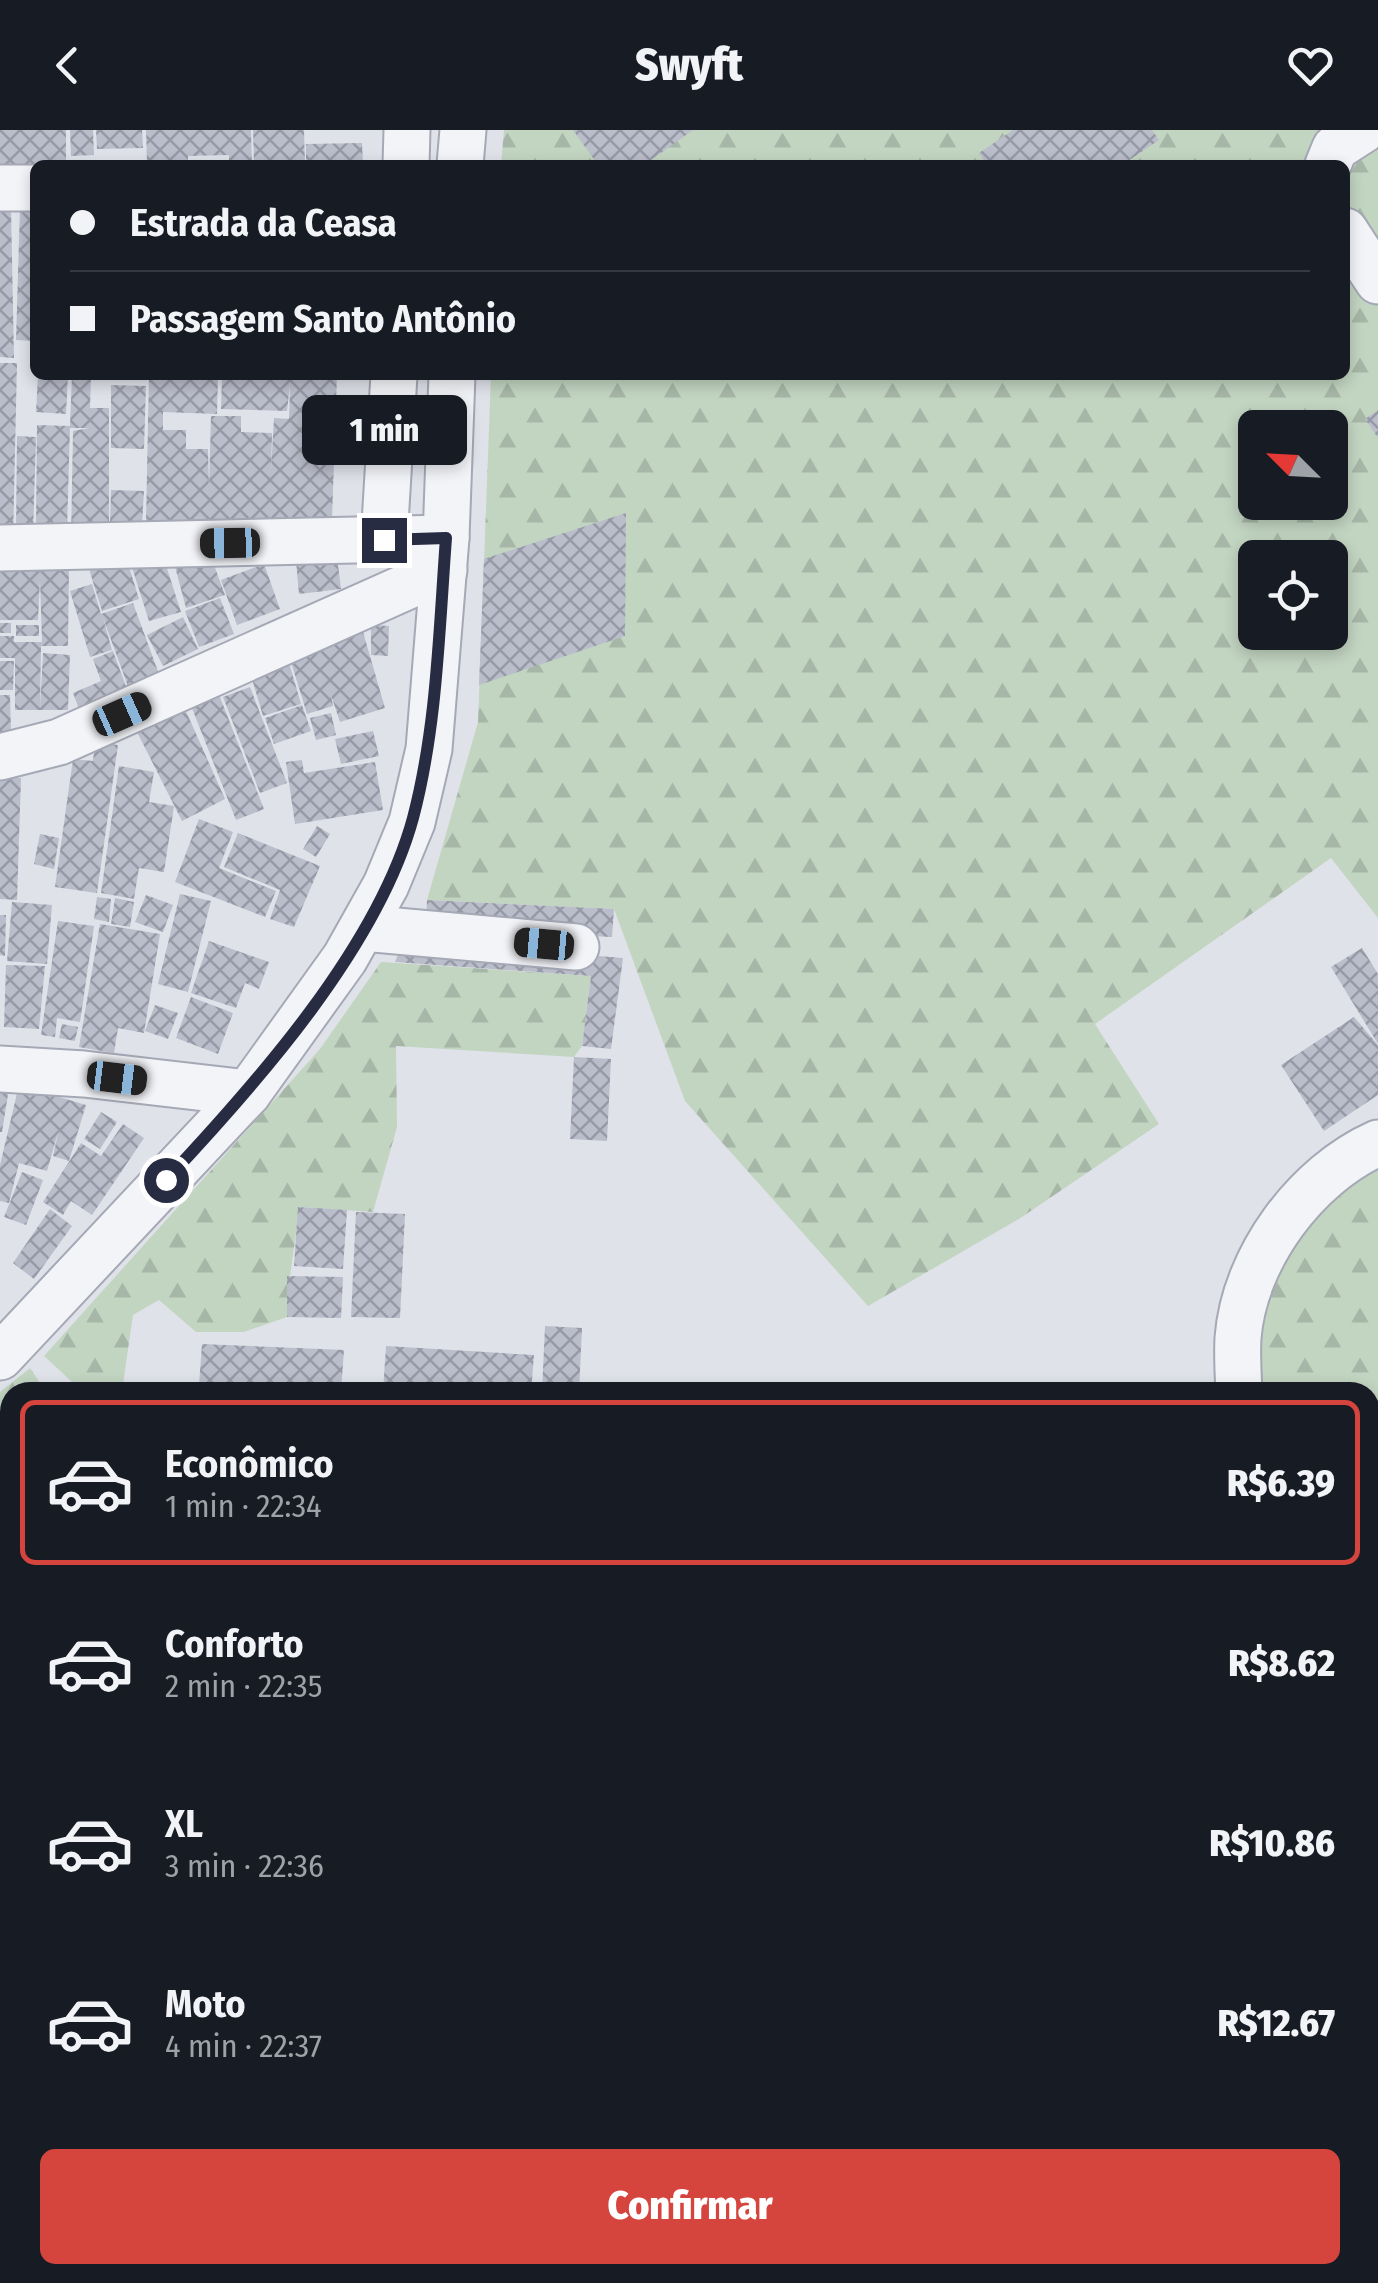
<!DOCTYPE html>
<html lang="pt">
<head>
<meta charset="utf-8">
<style>
  body { margin:0; font-family:"Fira Sans Condensed",sans-serif; background:#20242c; color:#f1f3f6; height:100vh; display:flex; flex-direction:column; font-size:38px; white-space:nowrap }
  * { box-sizing:border-box; margin:0 }
  p { font-size:32px; color:#9ea1a6 }
  .icon { flex:none; width:55px; height:55px; fill:none; stroke:currentColor; stroke-width:2; stroke-linecap:round; stroke-linejoin:round }
  .map { position:relative; flex:1; overflow:hidden }
  .details { position:absolute; left:0px; top:1252px; width:1380px; height:902px; display:flex; flex-direction:column; background:#171b24; border-radius:30px 30px 0 0; box-shadow:0 5px 15px #0003 }
  .details>* { flex:none }
  .banner { position:absolute; left:30px; top:30px; width:1320px; height:220px; border-radius:15px; box-shadow:0 5px 15px #0003; display:grid; align-content:center; height:220px; padding:0 40px; background:#171b24 }
  .needle { width:65px; rotate:294deg }
  .fabs { position:absolute; left:1238px; top:280px; display:grid; gap:20px }
  .fabs a { display:grid; place-items:center; width:110px; height:110px; border-radius:15px; background:#171b24; box-shadow:0 5px 15px #0003; font-size:50px }
  .end { position:absolute; width:45px; height:45px; margin:-22px; border:12px solid #282c43; background:#fff; box-shadow:0 0 0 5px #fff }
  .from { border-radius:50% }
  .bubble { position:absolute; height:70px; border-radius:15px; background:#171b24; box-shadow:0 5px 15px #0003; font-size:32px; font-weight:800; line-height:70px; text-align:center }
  .car { position:absolute; width:30px; height:60px; margin:-30px -15px; border-radius:12px; box-shadow:0 0 8px 2px #0007; background:linear-gradient(#222 24%,#8ab4d8 0 40%,#222 0 76%,#8ab4d8 0 86%,#222 0) }
  .banner b { display:flex; align-items:center; gap:35px; height:95px; font-size:38px }
  .banner b+b { border-top:2px solid #363941 }
  .banner i { width:25px; height:25px; background:#f1f3f6 }
  ul { padding:18px 0 0; list-style:none }
  li { display:flex; align-items:center; gap:30px; height:165px; margin:0 20px 15px; padding:0 20px; border:5px solid transparent; border-radius:15px }
  li div { flex:1 }
  li b { display:block; font-size:38px }
  li em { font-style:normal; font-weight:800 }
  li.selected { border-color:#d6443e }
  li>.icon { width:90px; height:90px; stroke-width:1.5 }
  .action { display:flex; gap:20px; margin-top:auto; padding:20px 40px }
  .action a { flex:1; height:115px; border-radius:15px; background:#d6443e; color:#fff; font-size:40px; font-weight:800; line-height:115px; text-align:center }
  header { display:flex; justify-content:space-between; align-items:center; height:130px; padding:0 40px; background:#171b24; font-size:45px; font-weight:800 }
  .map>svg:first-child { display:block }
  .forest { fill:url(#forest-firs); fill-rule:evenodd }
  .building { fill:url(#building-cross-hatch) }
  .lines { fill:none; stroke-linecap:round; stroke-linejoin:round }
  .minor-casing { stroke:#a5a8b5; stroke-width:49 }
  .major-casing { stroke:#9fa4b7; stroke-width:59 }
  .minor { stroke:#f3f4f8; stroke-width:45 }
  .major { stroke:#fff; stroke-width:55 }
  .route { stroke:#282c43; stroke-width:12 }
</style>
</head>
<body>
<header><svg class="icon" aria-label="back" viewBox="0 0 24 24"><path d="M15 5l-7 7 7 7"/></svg>Swyft<svg class="icon" aria-label="heart" viewBox="0 0 24 24"><path d="M12 20l-8-8c-3-5 5-10 8-4 3-6 11-1 8 4z"/></svg></header>
<div class="map">
<svg width="1378" height="2153" viewBox="0 0 1378 2153">
  <defs>
    <pattern id="forest-firs" width="22" height="20" patternUnits="userSpaceOnUse" patternTransform="scale(2.5)"><rect width="22" height="20" fill="#c2d5c1"/><path d="M5 1l3.5 6h-7zM16 11l3.5 6h-7z" fill="#a7b7a7"/></pattern>
    <pattern id="building-cross-hatch" width="8" height="8" patternUnits="userSpaceOnUse" patternTransform="scale(2.5)"><rect width="8" height="8" fill="#babdca"/><path d="M0 0l8 8M0 8l8-8" fill="none" stroke="#979aa6"/></pattern>
  </defs>
  <rect width="100%" height="100%" fill="#e0e2ea"/>
  <g class="forest">
    <path d="M504,0H1378V788L1331,728L1095,894L1159,994L1019,1089L868,1176L685,971L614,779L427,770L478,592L491,245H1345V35H501ZM1255,298H1330V372H1255ZM1255,428H1330V502H1255Z"/>
    <path d="M381,832L591,846L582,916L574,927L396,916L397,997L373,1082L299,1077C296,1116 287,1149 287,1187L244,1202H196L159,1170L133,1185L122,1261L83,1262L44,1226L320,919Z"/>
    <path d="M1378,1029V1445L1370,1441V1262H1257C1248,1207 1267,1140 1301,1094C1319,1070 1354,1049 1378,1029Z"/>
    <path d="M30,1238L46,1262H10V1361L0,1372V1262Z"/>
    <path d="M1370,1473L1378,1477V1574H1370Z"/>
  </g>
  <g class="building">
    <path d="M0,0H66V32L96,31V35H35V47H0Z"/>
    <path d="M70,0H93L94,25L71,26Z"/>
    <path d="M96,0H142L143,18L97,19Z"/>
    <path d="M146,0H251L252,35H229V25L188,26V35H147Z"/>
    <path d="M253,0H304L305,35H254Z"/>
    <path d="M573,0H693L644,35H598Z"/>
    <path d="M1013,0H1152L1159,10L1122,35H987L979,23Z"/>
    <path d="M362,13L363,35H306V14Z"/>
    <path d="M20,78H35V211L16,210Z"/>
    <path d="M0,79L11,80L14,228L0,227Z"/>
    <path d="M0,233H17L13,411H0Z"/>
    <path d="M38,245H68L66,284L36,282Z"/>
    <path d="M72,245H91L90,278H109V410L71,409L73,301L89,298H70L67,400L36,399L37,295L70,296Z"/>
    <path d="M149,245H218L217,284L163,282V300H186V319H208L209,357L211,286H241V302L272,303L271,340L274,288L289,289L290,255L287,281L221,279L222,245H337L332,389L146,391Z"/>
    <path d="M111,255L146,256L144,319L111,318Z"/>
    <path d="M1378,280V308L1365,289Z"/>
    <path d="M17,306L36,307L33,405L16,404Z"/>
    <path d="M111,360L144,361L142,394L110,393Z"/>
    <path d="M626,383L625,506L479,555L484,429Z"/>
    <path d="M207,416L225,465L186,478L173,429Z"/>
    <path d="M128,425L163,426L181,482L149,491Z"/>
    <path d="M126,427L139,469L102,481L89,439Z"/>
    <path d="M337,427L341,459L299,464L296,431Z"/>
    <path d="M264,434L280,479L237,495L221,450Z"/>
    <path d="M69,436L68,516H41L40,580L43,523L70,525L68,580H15V528H0V506H14V512H42L40,450L38,490H0V437Z"/>
    <path d="M92,454L101,484L133,473L160,547L129,559L103,488L112,520L90,527L70,461Z"/>
    <path d="M220,468L234,504L199,517L185,481Z"/>
    <path d="M183,487L198,519L163,536L147,505Z"/>
    <rect x="0" y="493" width="11" height="10"/>
    <rect x="16" y="495" width="23" height="11"/>
    <path d="M361,495L385,578L340,592L331,565L333,576L307,584L287,519Z"/>
    <path d="M371,495L389,496L388,526L371,525Z"/>
    <path d="M113,521L127,559L79,579L73,563L101,551L93,529Z"/>
    <path d="M286,522L301,574L263,586L247,532Z"/>
    <path d="M0,531H14L13,560H0Z"/>
    <path d="M216,557L264,679L236,690L188,568Z"/>
    <path d="M250,557L287,653L260,663L223,567Z"/>
    <path d="M0,565H10L11,603L0,602Z"/>
    <path d="M181,570L225,669L182,691L133,594Z"/>
    <path d="M302,575L311,601L274,614L265,588Z"/>
    <path d="M331,583L336,605L316,610L310,588Z"/>
    <path d="M373,601L379,626L341,634L335,609Z"/>
    <path d="M95,612L118,615L97,763L55,757L73,629L93,631Z"/>
    <path d="M302,630L304,643L375,632L383,680L295,694L286,632Z"/>
    <path d="M119,636L154,642L149,672L174,676L164,742L139,738L134,769L101,763Z"/>
    <path d="M0,647L21,648L17,770L0,769Z"/>
    <path d="M199,689L233,702L219,738L276,761L265,787L175,752Z"/>
    <path d="M317,696L330,704L316,727L303,719Z"/>
    <path d="M238,703L320,736L294,797L270,789L280,760L224,737Z"/>
    <path d="M40,704L59,708L54,739L34,734Z"/>
    <path d="M180,764L211,771L188,862L158,854Z"/>
    <path d="M146,765L173,775L163,802L135,792Z"/>
    <path d="M97,767L111,769L109,792L94,789Z"/>
    <path d="M115,768L134,772L130,797L111,794Z"/>
    <path d="M427,770L614,779L612,807L426,799Z"/>
    <path d="M12,772L52,775L47,834L7,831Z"/>
    <path d="M0,785H6L5,826L0,825Z"/>
    <path d="M58,791L94,796L80,892L57,888L55,907L41,905Z"/>
    <path d="M100,794L160,804L144,903L118,898L114,923L79,917Z"/>
    <path d="M404,810L623,828L611,919L582,916L591,846L395,832Z"/>
    <path d="M209,811L269,832L259,859L245,853L236,878L191,863Z"/>
    <path d="M1362,818L1378,844V914L1331,837Z"/>
    <path d="M6,835L45,836L39,899L4,897Z"/>
    <path d="M191,867L233,883L218,924L176,908Z"/>
    <path d="M155,875L178,883L168,909L145,901Z"/>
    <path d="M1354,887L1378,915V965L1324,1001L1281,935Z"/>
    <path d="M62,894L78,897L75,911L59,908Z"/>
    <path d="M574,927L611,929L607,1011L570,1009Z"/>
    <path d="M19,955L86,975L69,1031L53,1026L59,999L47,1041L19,1033L9,1073L0,1071V1035Z"/>
    <path d="M0,957L9,958L2,1002H0Z"/>
    <path d="M101,982L117,992L100,1019L84,1009Z"/>
    <path d="M123,994L144,1008L92,1085L71,1071L63,1085L43,1072L81,1013L101,1026Z"/>
    <path d="M22,1042L43,1050L26,1095L4,1087Z"/>
    <path d="M298,1077L347,1080L343,1139L294,1136Z"/>
    <path d="M50,1079L72,1096L34,1149L13,1133Z"/>
    <path d="M356,1082L405,1084L400,1188L351,1187Z"/>
    <path d="M287,1146L343,1147L341,1188L287,1187Z"/>
    <path d="M545,1196L582,1198L579,1262H542Z"/>
    <path d="M202,1214L344,1220L341,1261L199,1255Z"/>
    <path d="M386,1216L534,1225L531,1262H383Z"/>
    <path d="M0,1542L10,1543V1619L0,1599Z"/>
    <path d="M10,1662V1693L0,1675V1668Z"/>
    <path d="M1378,1688V1732L1370,1735V1690Z"/>
    <path d="M1378,1783V1823L1370,1825V1785Z"/>
    <path d="M1371,1862L1378,1887V1921L1370,1923Z"/>
    <path d="M10,1918V2011L2,2015L0,1923Z"/>
    <path d="M1378,1958V1989L1370,1991V1960Z"/>
    <path d="M1371,2032L1378,2056V2090L1370,2092Z"/>
    <path d="M147,2145H183L172,2153H152Z"/>
    <path d="M217,2145H244L249,2153H222Z"/>
    <path d="M248,2145H282L270,2153H253Z"/>
    <path d="M299,2145H360L365,2153H287Z"/>
    <path d="M417,2145H461L453,2153H424Z"/>
    <path d="M697,2145H705L707,2153H686L684,2149Z"/>
    <path d="M728,2145H758L760,2153H730Z"/>
    <path d="M788,2145L790,2153H766L764,2147Z"/>
    <path d="M818,2145H827L829,2153H797Z"/>
    <path d="M855,2145H866L870,2153H838Z"/>
    <path d="M868,2145H911L919,2153H875Z"/>
    <path d="M930,2145H993L983,2153H936Z"/>
    <path d="M1022,2145H1065L1069,2153H1026Z"/>
    <path d="M1096,2145H1124L1126,2153H1099Z"/>
  </g>
  <g class="lines">
    <g class="minor-casing">
      <g id="minor">
        <path d="M406,35L407,0"/>
        <path d="M460,35L463,0"/>
        <path d="M1328,35L1335,18L1363,0"/>
        <path d="M0,58H35"/>
        <path d="M1345,101L1378,151"/>
        <path d="M384,410L394,245"/>
        <path d="M0,418L446,408"/>
        <path d="M0,627L59,612L444,440"/>
        <path d="M363,798L576,817"/>
        <path d="M0,939L84,944L248,963"/>
        <path d="M0,1227L248,963L345,828L386,755L412,692L429,619L446,408L452,245"/>
        <path d="M1239,1262C1238,1244 1237,1226 1238,1208C1244,1128 1306,1045 1378,1013"/>
        <path d="M1370,1459L1378,1463"/>
        <path d="M0,1868L10,1884"/>
        <path d="M1370,2135L1378,2133"/>
        <path d="M206,2145L211,2153"/>
        <path d="M396,2145L404,2153"/>
        <path d="M1295,2153L1328,2145"/>
      </g>
    </g>
    <g class="major-casing">
      <g id="major">
        <path d="M0,1439L10,1438"/>
        <path d="M0,1492H10"/>
        <path d="M1370,1595H1378"/>
        <path d="M1370,1645H1378"/>
        <path d="M24,2153L37,2145"/>
      </g>
    </g>
    <use href="#minor" class="minor"/>
    <use href="#major" class="major"/>
  </g>
  <g class="lines">
    <path class="route" d="M166,1050C256,954 378,817 413,688C437,597 439,501 446,408L384,410"/>
  </g>
</svg>
<div class="fabs">
<a><svg class="needle" viewBox="-14 -14 28 28"><path d="M0-13l5 13h-10z" fill="#e53935"/><path d="M0 13l5-13h-10z" fill="#9ea1a6"/></svg></a>
<a><svg class="icon" aria-label="locate" viewBox="0 0 24 24"><circle cx="12" cy="12" r="6"/><path d="M12 2v4M12 18v4M2 12h4M18 12h4"/></svg></a>
</div>
<i class="end from" style="left:166px;top:1050px"></i>
<i class="end" style="left:384px;top:410px"></i>
<div class="bubble" style="left:302px;top:265px;width:165px">1 min</div>
<i class="car" style="left:230px;top:413px;rotate:269deg"></i>
<i class="car" style="left:122px;top:584px;rotate:66deg"></i>
<i class="car" style="left:544px;top:814px;rotate:275deg"></i>
<i class="car" style="left:117px;top:948px;rotate:97deg"></i>
<div class="banner">
<b><i class="from"></i>Estrada da Ceasa</b>
<b><i></i>Passagem Santo Antônio</b>
</div>
<section class="details">
<ul>
<li class="selected"><svg class="icon" aria-label="car" viewBox="0 0 24 24"><path d="M5 17H2v-5l4-1 3-4h7l3 4 3 1v5h-3M9 17h6M6 11h13"/><circle cx="7" cy="17" r="2"/><circle cx="17" cy="17" r="2"/></svg><div><b>Econômico</b><p>1 min · 22:34</p></div><em>R$6.39</em></li>
<li><svg class="icon" aria-label="car" viewBox="0 0 24 24"><path d="M5 17H2v-5l4-1 3-4h7l3 4 3 1v5h-3M9 17h6M6 11h13"/><circle cx="7" cy="17" r="2"/><circle cx="17" cy="17" r="2"/></svg><div><b>Conforto</b><p>2 min · 22:35</p></div><em>R$8.62</em></li>
<li><svg class="icon" aria-label="car" viewBox="0 0 24 24"><path d="M5 17H2v-5l4-1 3-4h7l3 4 3 1v5h-3M9 17h6M6 11h13"/><circle cx="7" cy="17" r="2"/><circle cx="17" cy="17" r="2"/></svg><div><b>XL</b><p>3 min · 22:36</p></div><em>R$10.86</em></li>
<li><svg class="icon" aria-label="car" viewBox="0 0 24 24"><path d="M5 17H2v-5l4-1 3-4h7l3 4 3 1v5h-3M9 17h6M6 11h13"/><circle cx="7" cy="17" r="2"/><circle cx="17" cy="17" r="2"/></svg><div><b>Moto</b><p>4 min · 22:37</p></div><em>R$12.67</em></li>
</ul>
<div class="action"><a>Confirmar</a></div>
</section>
</div>
</body>
</html>
